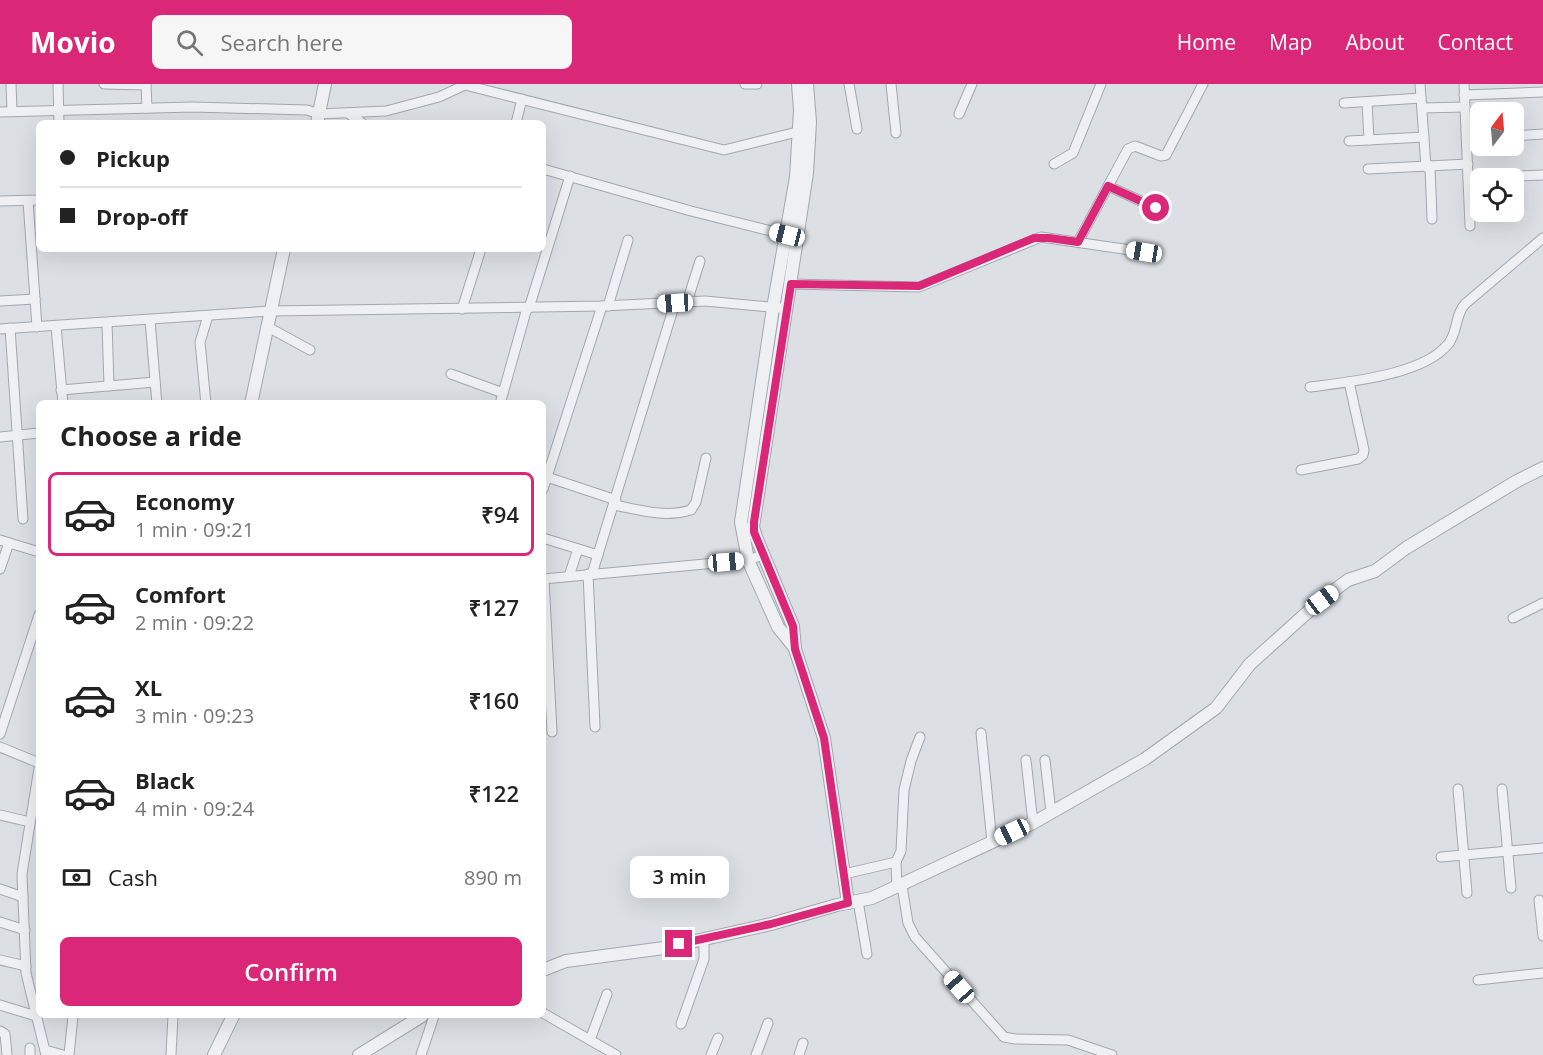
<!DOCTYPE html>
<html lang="en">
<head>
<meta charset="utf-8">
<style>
  body { margin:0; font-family:"Open Sans",sans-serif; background:#f6f6f6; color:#222; height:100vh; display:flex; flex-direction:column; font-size:22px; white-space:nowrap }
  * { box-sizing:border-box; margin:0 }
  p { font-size:20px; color:#767676 }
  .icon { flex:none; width:33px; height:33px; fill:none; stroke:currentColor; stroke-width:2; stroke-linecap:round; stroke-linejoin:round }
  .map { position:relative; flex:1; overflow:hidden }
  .drawer { position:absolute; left:36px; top:316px; width:510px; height:618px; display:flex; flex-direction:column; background:#fff; border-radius:9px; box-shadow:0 6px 24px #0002 }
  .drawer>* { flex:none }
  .hud { position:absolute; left:36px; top:36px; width:510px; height:132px; border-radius:9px; box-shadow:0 6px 24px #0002; display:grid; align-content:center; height:132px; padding:0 24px; background:#fff }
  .needle { width:39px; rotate:16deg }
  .controls { position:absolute; left:1470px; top:18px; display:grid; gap:12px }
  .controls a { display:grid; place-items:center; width:54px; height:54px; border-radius:9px; background:#fff; box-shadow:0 6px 24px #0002; font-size:30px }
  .end { position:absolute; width:27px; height:27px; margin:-14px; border:8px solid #db2777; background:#fff; box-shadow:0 0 0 3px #fff }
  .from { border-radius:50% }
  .bubble { position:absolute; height:42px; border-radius:9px; background:#fff; box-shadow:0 6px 24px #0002; font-size:20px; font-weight:600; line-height:42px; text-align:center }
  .car { position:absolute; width:18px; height:36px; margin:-18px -9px; border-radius:8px; box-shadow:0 0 4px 2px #0007; background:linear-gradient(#fff 24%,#345 0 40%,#fff 0 76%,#345 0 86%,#fff 0) }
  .hud b { display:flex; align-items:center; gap:21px; height:57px; font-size:22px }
  .hud b+b { border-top:2px solid #e0e0e0 }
  .hud i { width:15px; height:15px; background:#222 }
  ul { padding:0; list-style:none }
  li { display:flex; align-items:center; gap:18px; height:84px; margin:0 12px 9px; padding:0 12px; border:3px solid transparent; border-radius:9px }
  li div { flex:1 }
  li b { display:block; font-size:22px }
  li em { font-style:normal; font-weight:600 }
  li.current { border-color:#db2777 }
  li>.icon { width:54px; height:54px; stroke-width:1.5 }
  h2 { padding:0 24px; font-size:27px; line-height:72px }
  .pay { display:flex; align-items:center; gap:15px; height:66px; padding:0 24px; font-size:22px }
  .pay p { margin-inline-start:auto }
  .cta { display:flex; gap:12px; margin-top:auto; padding:12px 24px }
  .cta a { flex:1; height:69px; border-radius:9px; background:#db2777; color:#fff; font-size:24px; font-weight:600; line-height:69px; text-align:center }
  header { display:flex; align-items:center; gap:36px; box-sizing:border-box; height:84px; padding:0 30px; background:#db2777; color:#fff }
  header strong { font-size:28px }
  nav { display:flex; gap:33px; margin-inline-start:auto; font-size:21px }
  .search { width:420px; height:54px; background:#f6f6f6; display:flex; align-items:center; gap:15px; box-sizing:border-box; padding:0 21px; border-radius:9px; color:#767676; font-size:22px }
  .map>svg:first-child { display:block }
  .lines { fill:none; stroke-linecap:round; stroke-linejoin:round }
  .minor-casing { stroke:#a2a7af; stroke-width:11 }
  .tertiary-casing { stroke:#a2a7af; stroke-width:14 }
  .minor { stroke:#eff0f4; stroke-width:9 }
  .tertiary { stroke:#eff0f4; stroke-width:12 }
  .route { stroke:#db2777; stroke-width:8 }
</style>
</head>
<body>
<header>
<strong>Movio</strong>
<div class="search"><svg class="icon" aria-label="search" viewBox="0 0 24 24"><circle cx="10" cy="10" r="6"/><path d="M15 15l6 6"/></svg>Search here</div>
<nav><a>Home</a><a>Map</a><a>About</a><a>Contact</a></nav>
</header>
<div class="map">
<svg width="1543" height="971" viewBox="0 0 1543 971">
  <rect width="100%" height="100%" fill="#dce0e5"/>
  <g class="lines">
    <g class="minor-casing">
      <g id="minor">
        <path d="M11,0L12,27"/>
        <path d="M58,0L59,39"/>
        <path d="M104,0L146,1"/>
        <path d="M146,0L147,24"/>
        <path d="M745,0H757"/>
        <path d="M849,0L857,45"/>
        <path d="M891,0L896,49"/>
        <path d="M1420,0L1426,83"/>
        <path d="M1464,0L1470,142"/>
        <path d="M1464,11L1543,8"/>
        <path d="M1367,18L1369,56"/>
        <path d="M1344,19L1421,14"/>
        <path d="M1422,24L1465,23"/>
        <path d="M0,28L193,23L307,26L319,30L386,27L439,13L465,1L724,66L805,46"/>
        <path d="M348,29L362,39"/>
        <path d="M959,30L972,0"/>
        <path d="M516,39L522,15"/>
        <path d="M1514,52L1543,50"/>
        <path d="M1467,54L1480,53"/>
        <path d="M1349,57L1424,53"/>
        <path d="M1054,80L1073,69L1101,0"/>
        <path d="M1430,82L1432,135"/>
        <path d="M543,85L691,127L787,151"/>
        <path d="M1368,85L1468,80"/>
        <path d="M1468,94L1543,91"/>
        <path d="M1108,102L1156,124"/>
        <path d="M0,117L39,116"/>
        <path d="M28,117L37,243"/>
        <path d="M1078,158L1128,65L1135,62L1161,72L1166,71L1203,0"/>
        <path d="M791,200L919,203L1041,153L1144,168"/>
        <path d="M0,217L35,215"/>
        <path d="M687,218L700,177"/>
        <path d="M608,222L628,156"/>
        <path d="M529,224L570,92"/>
        <path d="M462,225L481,165"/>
        <path d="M150,236L157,320"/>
        <path d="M107,239L109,302"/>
        <path d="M56,242L63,320"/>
        <path d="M266,242L310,266"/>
        <path d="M10,244L23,435"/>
        <path d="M0,245L270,227L602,222L705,217L780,224"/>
        <path d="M451,290L503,309"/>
        <path d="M1310,303C1348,298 1425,291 1449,259C1458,247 1455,231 1465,220L1543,154"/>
        <path d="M61,306L155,298"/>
        <path d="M206,320L200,258L208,232"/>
        <path d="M500,320L527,224"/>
        <path d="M0,353L39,349"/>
        <path d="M1301,386L1358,375L1363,371L1364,366L1349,298"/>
        <path d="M547,393L616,416"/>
        <path d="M543,405L602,222"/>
        <path d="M614,421C640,426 665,434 691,426L696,418L706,374"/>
        <path d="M543,454L598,471"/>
        <path d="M0,456L39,468"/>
        <path d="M0,485L9,459"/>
        <path d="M588,490L595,643"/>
        <path d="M592,490L675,219"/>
        <path d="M569,492L578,465"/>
        <path d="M543,495L748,476L763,471"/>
        <path d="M544,495L552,648"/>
        <path d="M1513,534L1543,519"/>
        <path d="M981,649L992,758"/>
        <path d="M0,650L39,531"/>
        <path d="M0,663L39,679"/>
        <path d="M1026,676L1033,739"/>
        <path d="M1045,676L1051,728"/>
        <path d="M39,684L22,790L26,889L46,971"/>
        <path d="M1458,705L1467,809"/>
        <path d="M1502,705L1511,804"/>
        <path d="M0,731L30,738"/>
        <path d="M1441,773L1543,764"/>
        <path d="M844,790L896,778"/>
        <path d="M902,802L908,839L915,853L1004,953L1015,955L1068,956L1112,971"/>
        <path d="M897,804L896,778L901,767L904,706L911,677L920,653"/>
        <path d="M0,805L23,813"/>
        <path d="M1539,816L1543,852"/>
        <path d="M858,817L867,870"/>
        <path d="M0,838L25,846"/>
        <path d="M0,876L26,882"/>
        <path d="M1478,896L1543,889"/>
        <path d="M0,921L36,932"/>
        <path d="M543,929L616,971"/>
        <path d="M681,940L704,875V854"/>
        <path d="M0,947L5,950L7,971"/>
        <path d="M590,956L607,910"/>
        <path d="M45,966L63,971"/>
        <path d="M171,970L173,932"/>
        <path d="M30,971V964"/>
        <path d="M69,971L73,932"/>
        <path d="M421,971L434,932"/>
        <path d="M711,971L718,954"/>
        <path d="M756,971L768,939"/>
        <path d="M799,971L803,959"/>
      </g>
    </g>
    <g class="tertiary-casing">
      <g id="tertiary">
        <path d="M807,0L810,38L807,89L753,443L756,453L793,542L795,565L824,654L848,819"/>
        <path d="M317,39L325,0"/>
        <path d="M251,320L284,165"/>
        <path d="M795,564L778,543L748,476L741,438L773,224L796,93L800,26L798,0"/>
        <path d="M543,886L566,877L664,864L771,840L837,821L872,814L1033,739L1145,675L1216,624L1250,580L1321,516L1348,496L1375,487L1406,464L1517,397L1543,384"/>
        <path d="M214,971L233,932"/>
        <path d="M359,971L422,932"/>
      </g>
    </g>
    <use href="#minor" class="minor"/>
    <use href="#tertiary" class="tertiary"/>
  </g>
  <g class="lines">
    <path class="route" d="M679,860L771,840L848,819L824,654L795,565L793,542L754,448V438L791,200L919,202L1034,154H1049L1078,158L1108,102L1156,124"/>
  </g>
</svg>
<div class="controls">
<a><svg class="needle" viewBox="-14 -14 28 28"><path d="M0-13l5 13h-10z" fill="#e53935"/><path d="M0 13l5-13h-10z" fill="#767676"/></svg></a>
<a><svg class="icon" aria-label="locate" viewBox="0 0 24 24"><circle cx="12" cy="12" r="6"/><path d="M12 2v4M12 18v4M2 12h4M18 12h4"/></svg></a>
</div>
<i class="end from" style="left:1156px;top:124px"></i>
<i class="end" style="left:679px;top:860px"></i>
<div class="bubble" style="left:630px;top:772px;width:99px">3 min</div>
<i class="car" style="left:787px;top:151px;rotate:284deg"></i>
<i class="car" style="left:1144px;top:168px;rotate:279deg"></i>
<i class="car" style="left:675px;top:219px;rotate:267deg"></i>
<i class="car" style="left:726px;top:478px;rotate:85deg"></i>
<i class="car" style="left:1322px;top:516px;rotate:53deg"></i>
<i class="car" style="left:1012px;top:748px;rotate:245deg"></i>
<i class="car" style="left:959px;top:903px;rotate:319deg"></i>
<div class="hud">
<b><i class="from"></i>Pickup</b>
<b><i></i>Drop-off</b>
</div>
<section class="drawer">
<h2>Choose a ride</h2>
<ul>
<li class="current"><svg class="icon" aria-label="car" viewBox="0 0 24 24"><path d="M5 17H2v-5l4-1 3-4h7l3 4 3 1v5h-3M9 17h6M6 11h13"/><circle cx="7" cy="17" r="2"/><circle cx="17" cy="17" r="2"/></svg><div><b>Economy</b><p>1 min · 09:21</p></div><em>₹94</em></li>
<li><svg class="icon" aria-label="car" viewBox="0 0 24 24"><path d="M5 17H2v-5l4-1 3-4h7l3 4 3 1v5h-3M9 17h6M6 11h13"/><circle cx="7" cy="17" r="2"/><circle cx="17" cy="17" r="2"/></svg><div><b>Comfort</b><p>2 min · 09:22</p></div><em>₹127</em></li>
<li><svg class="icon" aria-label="car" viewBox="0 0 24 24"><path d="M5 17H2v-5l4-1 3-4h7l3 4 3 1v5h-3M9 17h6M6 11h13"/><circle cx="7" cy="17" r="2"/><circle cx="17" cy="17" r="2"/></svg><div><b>XL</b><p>3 min · 09:23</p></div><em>₹160</em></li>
<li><svg class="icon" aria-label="car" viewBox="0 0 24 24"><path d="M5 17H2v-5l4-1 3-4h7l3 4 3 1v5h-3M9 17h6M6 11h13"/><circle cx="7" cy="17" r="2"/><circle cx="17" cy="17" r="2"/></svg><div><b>Black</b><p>4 min · 09:24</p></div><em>₹122</em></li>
</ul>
<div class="pay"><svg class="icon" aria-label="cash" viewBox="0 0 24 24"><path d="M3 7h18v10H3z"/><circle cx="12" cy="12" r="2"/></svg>Cash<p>890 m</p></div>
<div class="cta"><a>Confirm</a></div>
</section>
</div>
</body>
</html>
